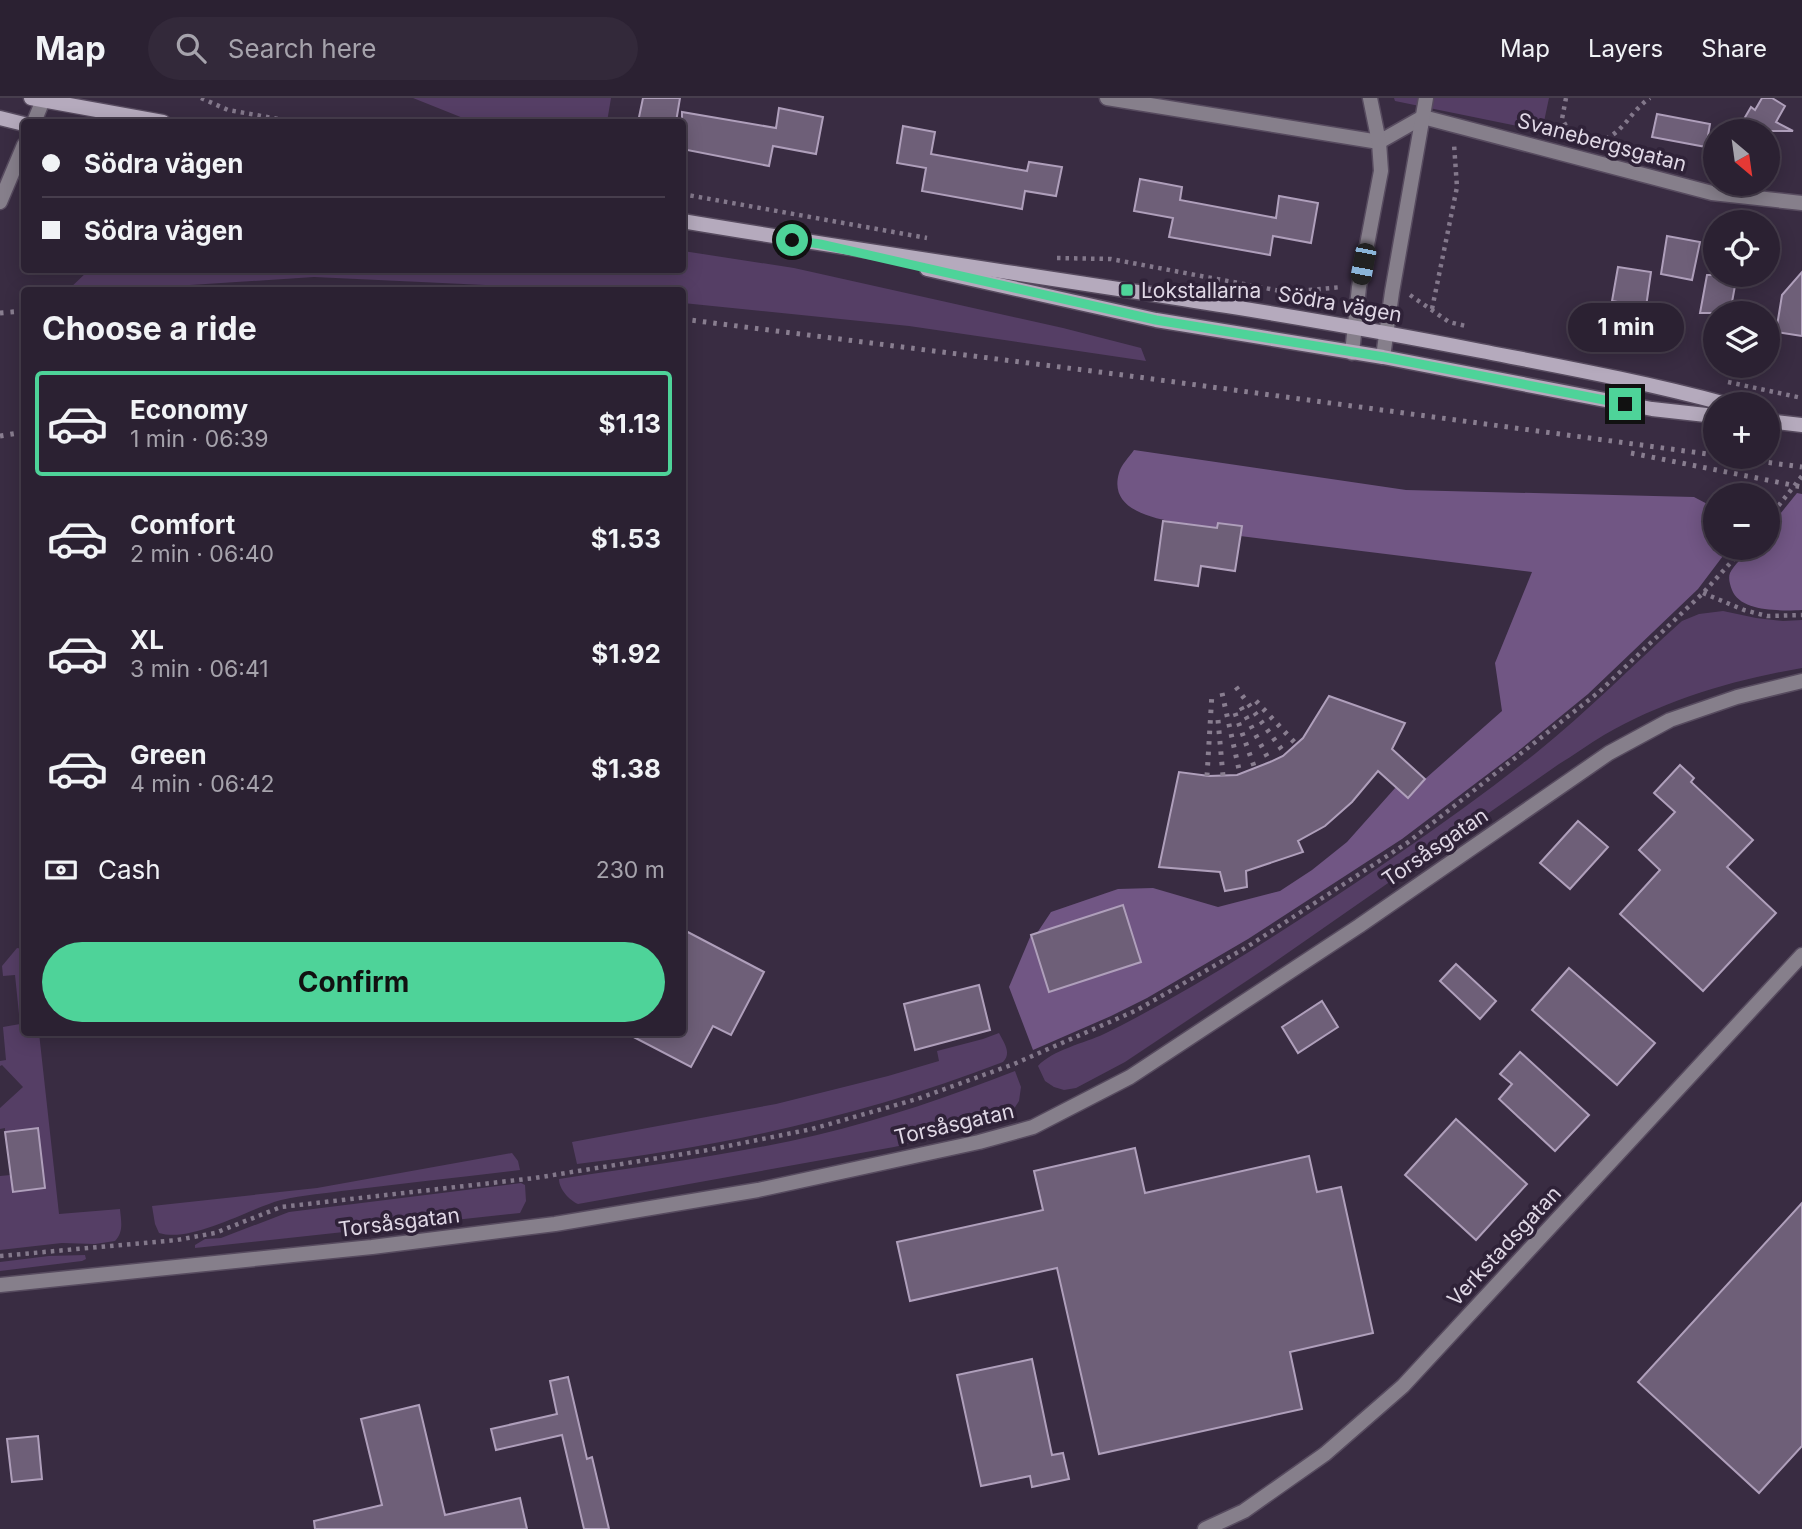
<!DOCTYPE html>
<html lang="en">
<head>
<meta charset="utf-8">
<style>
  body { margin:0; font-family:Inter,sans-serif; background:#33293a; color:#f1f3f6; height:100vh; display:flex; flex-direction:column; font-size:26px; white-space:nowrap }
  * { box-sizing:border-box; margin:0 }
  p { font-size:23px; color:#a6a3ac }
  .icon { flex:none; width:38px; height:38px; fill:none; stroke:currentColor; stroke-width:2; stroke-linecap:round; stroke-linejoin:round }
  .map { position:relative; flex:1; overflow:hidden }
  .drawer { position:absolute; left:21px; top:189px; width:665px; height:749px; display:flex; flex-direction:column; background:#2b2132; border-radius:7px; box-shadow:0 4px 18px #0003,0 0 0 2px #473e4d }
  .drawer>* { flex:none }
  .hud { position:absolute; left:21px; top:21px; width:665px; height:154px; border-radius:7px; box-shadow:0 4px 18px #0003,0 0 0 2px #473e4d; display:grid; align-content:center; height:154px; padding:0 21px; background:#2b2132 }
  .needle { width:46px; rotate:151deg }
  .fabs { position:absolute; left:1703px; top:21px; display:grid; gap:14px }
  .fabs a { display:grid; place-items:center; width:77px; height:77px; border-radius:50%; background:#2b2132; box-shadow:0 4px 18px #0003,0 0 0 2px #473e4d; font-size:35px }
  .end { position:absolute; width:32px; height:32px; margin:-16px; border:9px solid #4ed399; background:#111; box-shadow:0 0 0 4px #111 }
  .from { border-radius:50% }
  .bubble { position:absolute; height:49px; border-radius:24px; background:#2b2132; box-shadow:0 4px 18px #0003,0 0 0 2px #473e4d; font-size:23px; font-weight:700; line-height:49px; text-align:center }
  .car { position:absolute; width:21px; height:42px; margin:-21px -10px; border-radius:9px; box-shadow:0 0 5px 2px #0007; background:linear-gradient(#222 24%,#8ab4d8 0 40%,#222 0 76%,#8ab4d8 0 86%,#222 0) }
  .hud b { display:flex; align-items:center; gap:24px; height:66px; font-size:26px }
  .hud b+b { border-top:2px solid #473e4d }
  .hud i { width:18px; height:18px; background:#f1f3f6 }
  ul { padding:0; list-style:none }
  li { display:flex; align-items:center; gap:21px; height:105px; margin:0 14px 10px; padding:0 7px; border:4px solid transparent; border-radius:7px }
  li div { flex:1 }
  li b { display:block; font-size:26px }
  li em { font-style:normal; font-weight:700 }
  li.active { border-color:#4ed399 }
  li>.icon { width:63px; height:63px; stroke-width:1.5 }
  h2 { padding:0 21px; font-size:32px; line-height:84px }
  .pay { display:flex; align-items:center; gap:18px; height:77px; padding:0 21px; font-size:26px }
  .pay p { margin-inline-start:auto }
  .button { display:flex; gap:14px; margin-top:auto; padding:14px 21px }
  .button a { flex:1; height:80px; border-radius:42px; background:#4ed399; color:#111; font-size:28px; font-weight:700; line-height:80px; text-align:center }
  header { display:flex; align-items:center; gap:42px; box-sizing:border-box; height:98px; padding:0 35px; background:#2b2132; border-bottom:2px solid #473e4d }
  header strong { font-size:33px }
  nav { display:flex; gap:38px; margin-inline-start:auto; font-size:24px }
  .search { width:490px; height:63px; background:#33293a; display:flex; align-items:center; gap:18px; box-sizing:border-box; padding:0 24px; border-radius:38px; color:#a6a3ac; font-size:26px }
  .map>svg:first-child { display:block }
  .green { fill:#553e65 }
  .forest { fill:#715684 }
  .building { fill:#6e5f78; stroke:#af9fbb; stroke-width:2 }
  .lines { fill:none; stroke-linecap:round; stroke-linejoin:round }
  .minor-casing { stroke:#574b5f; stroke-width:17 }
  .secondary-casing { stroke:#574b5f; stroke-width:17 }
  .path { stroke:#83788b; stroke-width:4.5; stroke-dasharray:3.5 5; stroke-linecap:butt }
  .minor { stroke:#867f8b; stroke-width:14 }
  .secondary { stroke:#b5aabd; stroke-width:14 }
  .rail { stroke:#897e90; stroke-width:5; stroke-dasharray:3.5 7; stroke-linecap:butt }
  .path-bridge { stroke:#83788b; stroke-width:4.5; stroke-dasharray:3.5 5; stroke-linecap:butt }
  .route { stroke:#4ed399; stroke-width:9 }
  .poi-dot { fill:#4ed399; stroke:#2f2238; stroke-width:2.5 }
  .labels { text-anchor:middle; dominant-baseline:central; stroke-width:7; stroke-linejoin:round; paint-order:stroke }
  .street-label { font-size:21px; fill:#dfd7e5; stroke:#2f2238 }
  .poi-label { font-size:21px; fill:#dfd7e5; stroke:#2f2238; text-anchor:start }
</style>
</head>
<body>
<header>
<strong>Map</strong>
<div class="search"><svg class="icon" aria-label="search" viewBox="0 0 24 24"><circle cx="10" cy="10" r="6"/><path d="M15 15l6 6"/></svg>Search here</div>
<nav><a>Map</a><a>Layers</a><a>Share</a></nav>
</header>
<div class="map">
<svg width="1802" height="1431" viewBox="0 0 1802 1431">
  <rect width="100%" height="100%" fill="#392c42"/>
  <g class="green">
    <path d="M413,0H611L607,24H473Z"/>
    <path d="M1394,0H1549L1542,33L1395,3Z"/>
    <path d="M683,153L794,170L1063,230L1141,250L1146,263L909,228L683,205L682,192H555L506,188L314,179L113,192H68L89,172H682Z"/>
    <path d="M1723,513L1756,520L1783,523L1802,522V570C1733,582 1665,602 1604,637C1589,646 1574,657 1559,666L1269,868L1125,964L1076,990L1064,992L1054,989L1045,983L1038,968C1052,952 1085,945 1104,936C1155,911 1204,882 1252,852C1350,790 1445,727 1536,655C1587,614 1633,567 1682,523L1699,516Z"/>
    <path d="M17,850L24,851V934L39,935L59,1116L120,1111C121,1123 124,1134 115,1143L95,1146L62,1145L0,1152V1078L11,1077L13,1094L45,1089L38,1030L5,1034V1030L0,1031V1010L23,989L2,967L0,968V963L6,962L3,929L20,926L15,877L3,878L2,868Z"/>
    <path d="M999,935C1004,945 1012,955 1003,964C866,1017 722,1049 577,1066L572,1044L776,1006L888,978L939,963L937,953L983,941Z"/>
    <path d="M1015,973L1021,989L1019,1003L1010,1017L952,1036L894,1049L578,1106C569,1102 559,1091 559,1081C645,1068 732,1057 817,1037C884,1021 951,998 1015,973Z"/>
    <path d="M512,1055L518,1063L520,1072C463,1079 406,1085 350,1092C327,1095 303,1097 281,1102C248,1111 192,1145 159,1135L155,1126L152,1108L317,1090Z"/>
    <path d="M521,1085L525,1087L526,1103L520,1115L195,1150V1147L205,1141L221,1140L289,1114Z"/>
    <path d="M85,1157L86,1161L82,1163L0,1173V1164L49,1158Z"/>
  </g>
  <g class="forest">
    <path d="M1134,352L1406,392L1694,399L1715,410V450H1729L1698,491L1588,596L1517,654L1402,741L1248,841L1147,900L1111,918L1033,952L1009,889L1031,837L1049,893L1037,835L1051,814L1118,791L1153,790L1218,809L1280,793L1312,772L1347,744L1396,689L1408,700L1425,681L1502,613L1495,565L1532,474L1240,438C1232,435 1223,431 1214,430C1184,424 1105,423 1119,375C1121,367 1129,359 1134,352Z"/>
    <path d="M1797,395L1802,396V512C1782,513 1740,514 1732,492C1730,487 1728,480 1730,475C1733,468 1746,456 1751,450H1768V431Z"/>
  </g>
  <g class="building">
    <path d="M643,0H680L676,24H638Z"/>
    <path d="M1762,0H1772L1785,8L1776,24L1793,33H1737L1751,9L1755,12Z"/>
    <path d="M779,10L823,19L816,56L773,48L769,68L682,51V14L776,30Z"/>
    <path d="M1657,16L1710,26L1706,49L1652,39Z"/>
    <path d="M903,28L935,34L931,56L1027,73L1029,64L1062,69L1056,98L1025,93L1022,111L922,93L926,70L897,65Z"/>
    <path d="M1140,81L1182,89L1180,102L1276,120L1279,98L1318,105L1311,145L1273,138L1270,157L1169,139L1173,120L1134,113Z"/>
    <path d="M1667,138L1700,144L1692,182L1661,176Z"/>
    <path d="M1618,169L1651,174L1646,209L1612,203Z"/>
    <path d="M1802,174V238L1776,234L1782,197Z"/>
    <path d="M1707,177H1737L1730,215H1700Z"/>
    <path d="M1163,423L1217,430L1218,425L1242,428L1235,473L1201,468L1198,488L1155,482Z"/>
    <path d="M1329,598L1405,625L1392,651L1425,681L1408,700L1378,673L1352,704L1325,728L1298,743L1303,754L1246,773L1247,789L1225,793L1220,774L1159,769L1179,674L1209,678L1237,677L1270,664L1283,658L1303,640Z"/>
    <path d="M1680,667L1694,680L1691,684L1753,742L1727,769L1776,815L1703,893L1620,816L1660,772L1639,752L1675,714L1654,695Z"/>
    <path d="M1578,723L1608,749L1570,791L1540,765Z"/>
    <path d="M1123,807L1141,864L1049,894L1031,837Z"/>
    <path d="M682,831L764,874L731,937L713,928L691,969L624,934H682Z"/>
    <path d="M1456,866L1496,903L1480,921L1440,883Z"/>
    <path d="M1569,870L1655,945L1617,987L1532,912Z"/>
    <path d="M979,887L990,932L915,952L904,906Z"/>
    <path d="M1322,903L1338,929L1298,955L1282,929Z"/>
    <path d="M1520,954L1589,1017L1555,1053L1499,1001L1512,986L1500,976Z"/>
    <path d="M1456,1021L1527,1086L1476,1142L1405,1077Z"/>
    <path d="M38,1030L45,1090L13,1094L5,1034Z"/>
    <path d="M1135,1050L1145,1095L1309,1058L1317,1094L1341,1089L1373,1235L1290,1254L1302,1311L1099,1356L1057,1170L910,1203L897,1144L1043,1112L1034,1073Z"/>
    <path d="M1802,1105V1348L1759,1395L1638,1284Z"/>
    <path d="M1032,1261L1052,1357L1063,1355L1069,1381L1032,1389L1030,1378L981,1388L957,1277Z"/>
    <path d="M568,1279L587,1361L592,1359L609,1431H584L562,1337L496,1352L491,1331L557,1316L550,1283Z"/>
    <path d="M419,1307L445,1417L520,1400L527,1431H315L314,1423L382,1407L361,1321Z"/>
    <path d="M38,1338L42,1381L12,1384L7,1341Z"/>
  </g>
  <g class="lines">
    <g class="minor-casing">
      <g id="minor">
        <path d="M1107,0L1379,44L1423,19L1712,95L1802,105"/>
        <path d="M34,24L43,2"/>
        <path d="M0,104L24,47"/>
        <path d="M1352,255L1359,189L1381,73L1379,44L1370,0"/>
        <path d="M1383,259L1392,194L1426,0"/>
        <path d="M0,1187L372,1149L555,1126L758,1092L979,1044L1033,1029L1130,979L1359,828L1609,655L1670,622L1737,599L1802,583"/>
        <path d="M1205,1431L1244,1413L1325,1356L1403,1288L1802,857"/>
      </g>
    </g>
    <g class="secondary-casing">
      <g id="secondary">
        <path d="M31,0L163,24"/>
        <path d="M0,20L24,26"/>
        <path d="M682,123C948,168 1217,201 1481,253C1563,269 1645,284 1726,306"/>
        <path d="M927,171L1156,222L1383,259L1652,311L1715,318"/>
        <path d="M1768,323L1802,327"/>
      </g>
    </g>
    <g class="path">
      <path d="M201,0L228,12L295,24"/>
      <path d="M1566,0L1562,21L1572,38"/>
      <path d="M1598,44C1624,36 1629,14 1650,0"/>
      <path d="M682,96L927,140"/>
      <path d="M1057,160L1111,161L1286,194L1342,189"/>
      <path d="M1410,197L1449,224L1466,228"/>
      <path d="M1432,211L1457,89L1454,46"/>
      <path d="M1728,284L1802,300"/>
      <path d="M1703,495L1744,512L1767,518L1802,517"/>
      <path d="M0,1158L177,1142L215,1135L281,1109L535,1080L708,1052L812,1031L917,1001L1014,966L1137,912L1247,849L1407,745L1599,594L1703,495L1744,450"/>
    </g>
    <use href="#minor" class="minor"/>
    <use href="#secondary" class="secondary"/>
    <g class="rail">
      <path d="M0,215L24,213"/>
      <path d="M682,221L1123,277L1715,357"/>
      <path d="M0,338L24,334"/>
      <path d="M1631,355L1802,389"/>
      <path d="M1727,359L1802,369"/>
      <path d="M1236,589L1285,656"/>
      <path d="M1222,595L1240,676"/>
      <path d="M1256,603L1296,646"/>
      <path d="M1241,609L1270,664"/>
      <path d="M1235,615L1255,671"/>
      <path d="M1218,622L1223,678"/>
      <path d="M1207,678L1212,595"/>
    </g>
    <path class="path-bridge" d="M1768,421L1802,378"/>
  </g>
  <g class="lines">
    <path class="route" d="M792,142L820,146L1156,222L1384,259L1625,306"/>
  </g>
  <rect class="poi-dot" x="1120" y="185" width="14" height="14" rx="3.5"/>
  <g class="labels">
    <g class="street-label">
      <text transform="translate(1602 44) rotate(15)">Svanebergsgatan</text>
      <text transform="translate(1340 206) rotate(10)">Södra vägen</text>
      <text transform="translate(1435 749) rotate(-34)">Torsåsgatan</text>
      <text transform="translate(954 1026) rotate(-13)">Torsåsgatan</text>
      <text transform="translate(399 1124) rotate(-7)">Torsåsgatan</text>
      <text transform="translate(1504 1148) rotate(-47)">Verkstadsgatan</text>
    </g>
    <g class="poi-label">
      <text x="1141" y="192">Lokstallarna</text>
    </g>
  </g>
</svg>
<div class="fabs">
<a><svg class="needle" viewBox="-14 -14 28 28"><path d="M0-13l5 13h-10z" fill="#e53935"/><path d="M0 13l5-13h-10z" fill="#a6a3ac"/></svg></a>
<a><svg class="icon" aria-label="locate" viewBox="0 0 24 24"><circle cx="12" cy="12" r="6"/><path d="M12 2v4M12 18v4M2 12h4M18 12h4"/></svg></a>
<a><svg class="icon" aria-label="layers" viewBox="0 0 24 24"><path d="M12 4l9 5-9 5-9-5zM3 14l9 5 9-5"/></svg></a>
<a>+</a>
<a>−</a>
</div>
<i class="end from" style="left:792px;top:142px"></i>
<i class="end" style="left:1625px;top:306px"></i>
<div class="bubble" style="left:1568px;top:205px;width:116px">1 min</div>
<i class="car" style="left:1363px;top:166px;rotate:191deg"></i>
<div class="hud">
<b><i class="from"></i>Södra vägen</b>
<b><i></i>Södra vägen</b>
</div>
<section class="drawer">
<h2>Choose a ride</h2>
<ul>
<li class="active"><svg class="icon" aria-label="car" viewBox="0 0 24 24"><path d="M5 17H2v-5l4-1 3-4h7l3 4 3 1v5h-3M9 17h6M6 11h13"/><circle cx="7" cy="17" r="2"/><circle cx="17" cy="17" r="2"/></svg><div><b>Economy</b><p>1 min · 06:39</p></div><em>$1.13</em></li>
<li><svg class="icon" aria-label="car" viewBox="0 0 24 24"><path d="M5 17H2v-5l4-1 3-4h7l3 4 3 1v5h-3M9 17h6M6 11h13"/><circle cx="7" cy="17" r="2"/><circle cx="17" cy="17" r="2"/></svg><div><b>Comfort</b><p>2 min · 06:40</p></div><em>$1.53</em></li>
<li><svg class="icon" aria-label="car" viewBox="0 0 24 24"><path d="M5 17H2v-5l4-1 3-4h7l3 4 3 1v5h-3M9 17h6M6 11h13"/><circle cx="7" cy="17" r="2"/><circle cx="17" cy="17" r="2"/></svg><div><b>XL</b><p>3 min · 06:41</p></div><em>$1.92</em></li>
<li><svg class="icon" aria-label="car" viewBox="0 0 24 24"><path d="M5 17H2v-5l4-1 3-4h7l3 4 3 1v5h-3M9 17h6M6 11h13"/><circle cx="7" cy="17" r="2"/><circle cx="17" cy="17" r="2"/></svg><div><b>Green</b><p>4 min · 06:42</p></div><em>$1.38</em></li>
</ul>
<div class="pay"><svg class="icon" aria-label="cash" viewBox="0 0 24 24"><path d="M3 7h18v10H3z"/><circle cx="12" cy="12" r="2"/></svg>Cash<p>230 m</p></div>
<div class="button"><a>Confirm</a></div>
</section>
</div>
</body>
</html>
